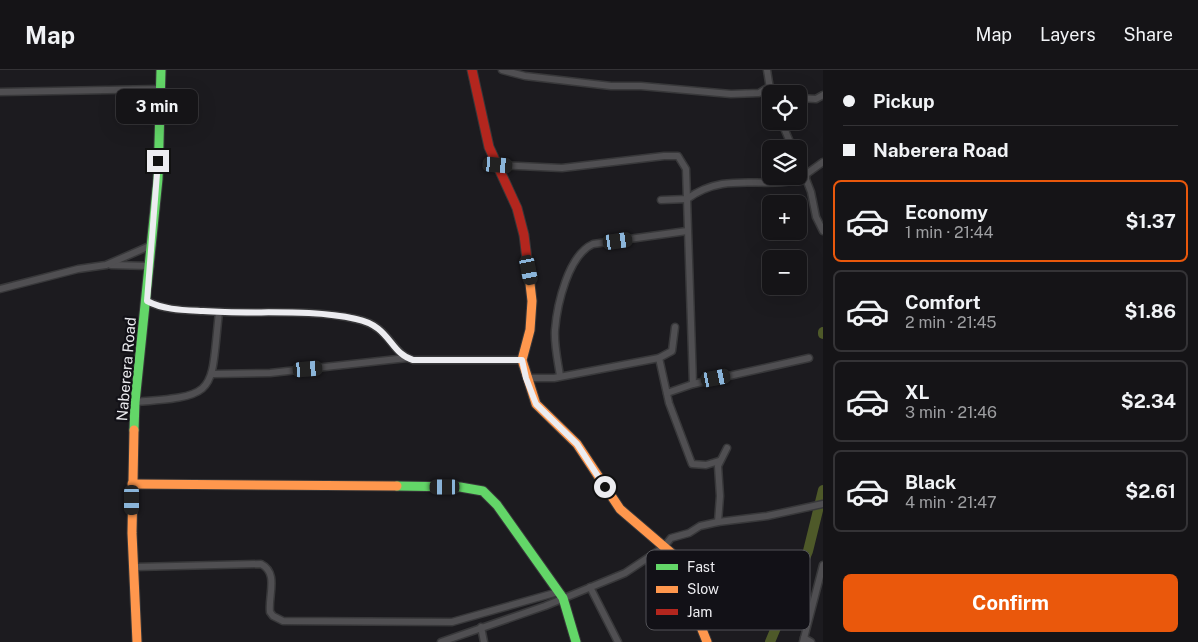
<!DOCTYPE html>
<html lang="en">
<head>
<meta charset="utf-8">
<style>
  body { margin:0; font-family:"Public Sans",sans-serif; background:#1e1d20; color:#f1f3f6; height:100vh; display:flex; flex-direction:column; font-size:19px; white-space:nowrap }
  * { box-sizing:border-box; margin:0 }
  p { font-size:16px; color:#9d9ea1 }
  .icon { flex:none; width:28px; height:28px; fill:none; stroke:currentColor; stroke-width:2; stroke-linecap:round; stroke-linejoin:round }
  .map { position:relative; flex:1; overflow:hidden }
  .side { display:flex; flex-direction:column; background:#151417; width:375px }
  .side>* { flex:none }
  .banner { display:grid; align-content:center; height:110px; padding:0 20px; background:#151417 }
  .buttons { position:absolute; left:762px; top:15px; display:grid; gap:10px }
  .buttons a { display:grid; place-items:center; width:45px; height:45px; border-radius:8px; background:#151417; box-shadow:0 5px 20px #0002,0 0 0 1px #343336; font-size:25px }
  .end { position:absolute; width:22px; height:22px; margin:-11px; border:6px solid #ececf0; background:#111; box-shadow:0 0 0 2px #111 }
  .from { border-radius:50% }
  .bubble { position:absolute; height:35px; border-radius:8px; background:#151417; box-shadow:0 5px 20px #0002,0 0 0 1px #343336; font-size:16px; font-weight:700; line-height:35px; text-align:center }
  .car { position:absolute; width:15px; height:30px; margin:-15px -8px; border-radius:6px; box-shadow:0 0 4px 1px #0007; background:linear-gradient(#222 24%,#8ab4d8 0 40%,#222 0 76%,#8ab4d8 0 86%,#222 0) }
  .banner b { display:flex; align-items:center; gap:18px; height:48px; font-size:19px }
  .banner b+b { border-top:1px solid #343336 }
  .banner i { width:12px; height:12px; background:#f1f3f6 }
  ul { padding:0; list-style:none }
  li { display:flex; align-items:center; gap:15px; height:82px; margin:0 10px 8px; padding:0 10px; border:2px solid #343336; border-radius:8px }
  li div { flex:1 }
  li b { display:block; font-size:19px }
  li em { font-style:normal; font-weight:700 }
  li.on { border-color:#ea580c }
  li>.icon { width:45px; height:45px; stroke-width:1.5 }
  .button { display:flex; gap:10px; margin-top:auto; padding:10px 20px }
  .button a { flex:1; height:58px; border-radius:8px; background:#ea580c; color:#fff; font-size:20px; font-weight:700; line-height:58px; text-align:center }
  header { display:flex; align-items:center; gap:30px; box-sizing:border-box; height:70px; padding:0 25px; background:#151417; border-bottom:1px solid #343336 }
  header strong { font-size:24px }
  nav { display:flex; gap:28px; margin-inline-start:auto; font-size:18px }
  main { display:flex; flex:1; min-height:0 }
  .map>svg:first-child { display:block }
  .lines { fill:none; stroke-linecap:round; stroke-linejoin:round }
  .river { stroke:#4e5929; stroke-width:10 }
  .street-casing { stroke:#38383a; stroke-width:9 }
  .fast-casing { stroke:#38383a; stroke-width:11 }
  .slow-casing { stroke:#38383a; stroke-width:11 }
  .jam-casing { stroke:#38383a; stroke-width:11 }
  .street { stroke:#504f52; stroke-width:6 }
  .fast { stroke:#63d668; stroke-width:9 }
  .slow { stroke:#ff974d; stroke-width:9 }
  .jam { stroke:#b3261e; stroke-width:9 }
  .route { stroke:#ececf0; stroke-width:6 }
  .labels { text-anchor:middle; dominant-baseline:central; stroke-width:4.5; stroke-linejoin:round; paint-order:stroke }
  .street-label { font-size:15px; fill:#ececf0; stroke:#121117 }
  .key { fill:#121117; stroke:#535358; stroke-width:1 }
  .key-label { font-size:14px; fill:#ececf0 }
</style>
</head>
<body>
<header>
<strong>Map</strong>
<nav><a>Map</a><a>Layers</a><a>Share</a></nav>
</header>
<main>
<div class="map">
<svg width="823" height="572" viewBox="0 0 823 572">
  <rect width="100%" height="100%" fill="#1c1b1f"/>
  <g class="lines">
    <g class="river">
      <path d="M823,262V264"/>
      <path d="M770,572L808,481L823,420"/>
    </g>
    <g class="street-casing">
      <g id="street">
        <path d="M502,0L525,6L611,16H641L731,24L759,23L769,17"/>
        <path d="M767,0L771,25"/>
        <path d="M0,22L161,19"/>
        <path d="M799,28L816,29L823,25"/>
        <path d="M781,51L793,79"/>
        <path d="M799,91L811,122L816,147L823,161"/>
        <path d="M498,95L562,98L664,86H678L686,99L687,129L661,130"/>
        <path d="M805,105L823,92"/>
        <path d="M111,195L150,196"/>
        <path d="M0,219L78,199L106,195L152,175"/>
        <path d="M147,231C164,240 183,240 203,241C253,245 306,238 356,249C391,256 390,283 413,290H522"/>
        <path d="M659,288L669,333L692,394L706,395L719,391"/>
        <path d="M213,304L270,303L407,288"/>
        <path d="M560,306C558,292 554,275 555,260C557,235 568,185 593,174L687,161"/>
        <path d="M527,308H554L659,288L672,281L675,257"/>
        <path d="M693,314L687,129C728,99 766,122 806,107"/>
        <path d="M667,323L693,314L809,288"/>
        <path d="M135,332C220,326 210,323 219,242"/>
        <path d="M718,452L720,426L718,396L727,378"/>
        <path d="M135,497L261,494C279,503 268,525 270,542L273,546L283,551L452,552L558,522"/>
        <path d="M590,517L618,572"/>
        <path d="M481,557L484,572"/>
        <path d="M804,568L811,572"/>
        <path d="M441,572L545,536L625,503L664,477L671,468L689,463L700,456L718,452L767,446L823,434"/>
        <path d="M803,572L823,495"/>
      </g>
    </g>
    <g class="fast-casing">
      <g id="fast">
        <path d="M134,360L135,332L158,109L161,0"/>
        <path d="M397,416L460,417L483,421L497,435L563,528L576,572"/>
      </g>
    </g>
    <g class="slow-casing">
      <g id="slow">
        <path d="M529,205L532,231L530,260L522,290L536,334L577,374L620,439L676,487L691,511L697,547L707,572"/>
        <path d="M134,360L132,463L137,572"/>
        <path d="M132,414L397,416"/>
      </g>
    </g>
    <g class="jam-casing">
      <path id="jam" d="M472,0L489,77L517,138L524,165L529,205"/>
    </g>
    <use href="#street" class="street"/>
    <use href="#fast" class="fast"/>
    <use href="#slow" class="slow"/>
    <use href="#jam" class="jam"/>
  </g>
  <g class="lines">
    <path class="route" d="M158,91L147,231C164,240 183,240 203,241C254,245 306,238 356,249C391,256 389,283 413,290H522L526,308L536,334L577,374L605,417"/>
  </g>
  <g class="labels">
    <g class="street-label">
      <text transform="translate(126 299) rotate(-85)">Naberera Road</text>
    </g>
  </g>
  <rect x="646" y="480" width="164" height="80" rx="8" class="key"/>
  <rect x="656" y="494" width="22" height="6" fill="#63d668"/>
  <rect x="656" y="516" width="22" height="7" fill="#ff974d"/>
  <rect x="656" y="539" width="22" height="6" fill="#b3261e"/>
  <g class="key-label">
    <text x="687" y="502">Fast</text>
    <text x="687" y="524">Slow</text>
    <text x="687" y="547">Jam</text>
  </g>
</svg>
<div class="buttons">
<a><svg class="icon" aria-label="locate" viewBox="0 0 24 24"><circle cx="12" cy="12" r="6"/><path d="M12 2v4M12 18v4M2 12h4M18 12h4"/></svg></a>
<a><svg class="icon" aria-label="layers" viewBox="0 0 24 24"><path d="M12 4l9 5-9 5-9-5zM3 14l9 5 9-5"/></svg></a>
<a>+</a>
<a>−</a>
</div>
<i class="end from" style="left:605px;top:417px"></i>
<i class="end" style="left:158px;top:91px"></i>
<div class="bubble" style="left:116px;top:19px;width:82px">3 min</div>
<i class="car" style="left:498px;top:95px;rotate:95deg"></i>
<i class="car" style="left:618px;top:171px;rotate:82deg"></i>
<i class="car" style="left:529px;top:200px;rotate:169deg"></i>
<i class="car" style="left:308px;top:299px;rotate:85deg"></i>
<i class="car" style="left:716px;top:308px;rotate:79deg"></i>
<i class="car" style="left:445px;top:417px;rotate:270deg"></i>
<i class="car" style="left:132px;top:430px;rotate:180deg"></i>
</div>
<section class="side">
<div class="banner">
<b><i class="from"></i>Pickup</b>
<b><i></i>Naberera Road</b>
</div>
<ul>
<li class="on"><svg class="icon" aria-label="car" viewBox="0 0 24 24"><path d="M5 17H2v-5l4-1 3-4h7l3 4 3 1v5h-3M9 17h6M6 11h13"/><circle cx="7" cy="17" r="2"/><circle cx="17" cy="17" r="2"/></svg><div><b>Economy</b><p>1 min · 21:44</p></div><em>$1.37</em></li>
<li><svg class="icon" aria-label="car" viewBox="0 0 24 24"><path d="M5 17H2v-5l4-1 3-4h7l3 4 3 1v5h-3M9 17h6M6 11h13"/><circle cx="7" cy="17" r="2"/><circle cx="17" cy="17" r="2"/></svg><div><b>Comfort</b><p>2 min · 21:45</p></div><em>$1.86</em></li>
<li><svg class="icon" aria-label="car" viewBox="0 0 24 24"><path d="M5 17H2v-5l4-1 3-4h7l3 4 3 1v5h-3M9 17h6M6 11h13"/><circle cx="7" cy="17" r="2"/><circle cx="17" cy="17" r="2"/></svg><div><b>XL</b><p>3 min · 21:46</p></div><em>$2.34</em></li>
<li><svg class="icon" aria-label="car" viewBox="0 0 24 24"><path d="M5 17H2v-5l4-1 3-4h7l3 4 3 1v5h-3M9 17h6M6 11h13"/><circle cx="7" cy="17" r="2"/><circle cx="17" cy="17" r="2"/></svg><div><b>Black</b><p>4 min · 21:47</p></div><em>$2.61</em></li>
</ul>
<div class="button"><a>Confirm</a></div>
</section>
</main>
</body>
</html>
